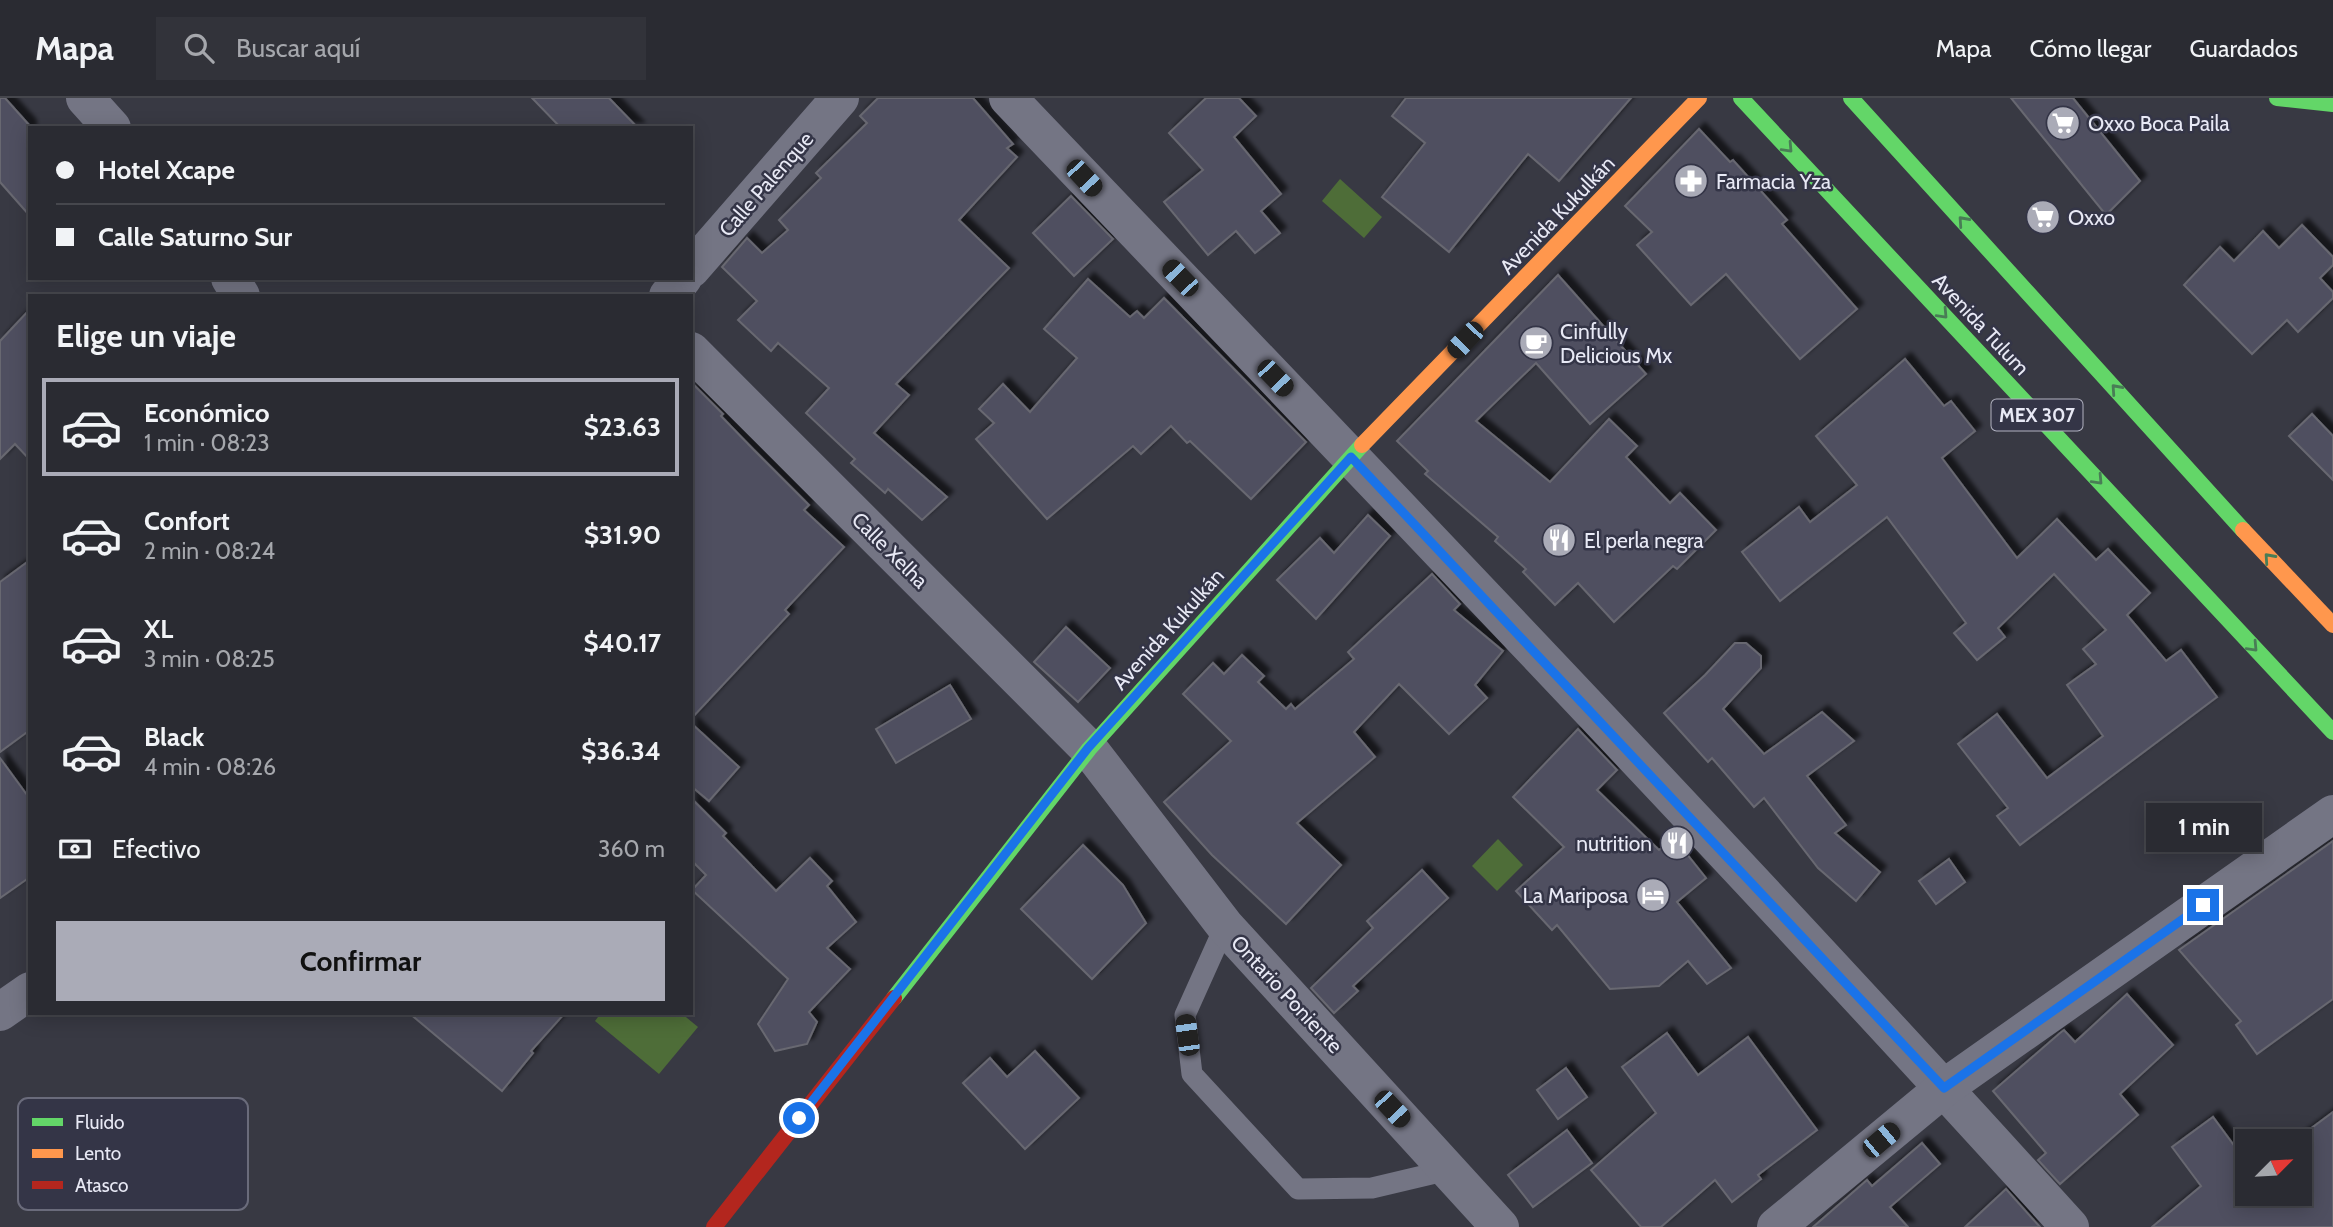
<!DOCTYPE html>
<html lang="es">
<head>
<meta charset="utf-8">
<style>
  body { margin:0; font-family:Cabin,sans-serif; background:#32333a; color:#f1f3f6; height:100vh; display:flex; flex-direction:column; font-size:26px; white-space:nowrap }
  * { box-sizing:border-box; margin:0 }
  p { font-size:23px; color:#a5a7ac }
  .icon { flex:none; width:38px; height:38px; fill:none; stroke:currentColor; stroke-width:2; stroke-linecap:round; stroke-linejoin:round }
  .map { position:relative; flex:1; overflow:hidden }
  .sheet { position:absolute; left:28px; top:196px; width:665px; height:721px; display:flex; flex-direction:column; background:#2a2b32; border-radius:0px; box-shadow:0 4px 18px #0003,0 0 0 2px #46474d }
  .sheet>* { flex:none }
  .hud { position:absolute; left:28px; top:28px; width:665px; height:154px; border-radius:0px; box-shadow:0 4px 18px #0003,0 0 0 2px #46474d; display:grid; align-content:center; height:154px; padding:0 28px; background:#2a2b32 }
  .needle { width:46px; rotate:66deg }
  .fabs { position:absolute; left:2235px; top:1031px; display:grid; gap:14px }
  .fabs a { display:grid; place-items:center; width:77px; height:77px; border-radius:0px; background:#2a2b32; box-shadow:0 4px 18px #0003,0 0 0 2px #46474d; font-size:35px }
  .end { position:absolute; width:32px; height:32px; margin:-16px; border:9px solid #1a73e8; background:#fff; box-shadow:0 0 0 4px #fff }
  .from { border-radius:50% }
  .bubble { position:absolute; height:49px; border-radius:0px; background:#2a2b32; box-shadow:0 4px 18px #0003,0 0 0 2px #46474d; font-size:23px; font-weight:700; line-height:49px; text-align:center }
  .car { position:absolute; width:21px; height:42px; margin:-21px -10px; border-radius:9px; box-shadow:0 0 5px 2px #0007; background:linear-gradient(#222 24%,#8ab4d8 0 40%,#222 0 76%,#8ab4d8 0 86%,#222 0) }
  .hud b { display:flex; align-items:center; gap:24px; height:66px; font-size:26px }
  .hud b+b { border-top:2px solid #46474d }
  .hud i { width:18px; height:18px; background:#f1f3f6 }
  ul { padding:0; list-style:none }
  li { display:flex; align-items:center; gap:21px; height:98px; margin:0 14px 10px; padding:0 14px; border:4px solid transparent; border-radius:0px }
  li div { flex:1 }
  li b { display:block; font-size:26px }
  li em { font-style:normal; font-weight:700 }
  li.active { border-color:#aaabb7 }
  li>.icon { width:63px; height:63px; stroke-width:1.5 }
  h2 { padding:0 28px; font-size:32px; line-height:84px }
  .pay { display:flex; align-items:center; gap:18px; height:77px; padding:0 28px; font-size:26px }
  .pay p { margin-inline-start:auto }
  .cta { display:flex; gap:14px; margin-top:auto; padding:14px 28px }
  .cta a { flex:1; height:80px; border-radius:0px; background:#aaabb7; color:#111; font-size:28px; font-weight:700; line-height:80px; text-align:center }
  header { display:flex; align-items:center; gap:42px; box-sizing:border-box; height:98px; padding:0 35px; background:#2a2b32; border-bottom:2px solid #46474d }
  header strong { font-size:33px }
  nav { display:flex; gap:38px; margin-inline-start:auto; font-size:24px }
  .search { width:490px; height:63px; background:#32333a; display:flex; align-items:center; gap:18px; box-sizing:border-box; padding:0 24px; border-radius:0px; color:#a5a7ac; font-size:26px }
  .map>svg:first-child { display:block }
  .water { fill:#4e6d38 }
  .building { fill:#505060; stroke:#686871; stroke-width:2; filter:url(#shadow) }
  .lines { fill:none; stroke-linecap:round; stroke-linejoin:round }
  .lane { stroke:#747584; stroke-width:21 }
  .street { stroke:#747584; stroke-width:38 }
  .fast { stroke:#63d668; stroke-width:16 }
  .slow { stroke:#ff974d; stroke-width:16 }
  .jam { stroke:#b3261e; stroke-width:16 }
  .oneway { stroke:#497d56 }
  .route { stroke:#1a73e8; stroke-width:9 }
  .labels { text-anchor:middle; dominant-baseline:central; stroke-width:5; stroke-linejoin:round; paint-order:stroke }
  .shield { fill:#343547; stroke:#b2b3c1; stroke-width:2 }
  .shield-label { font-size:19px; font-weight:bold; fill:#e8e9f5 }
  .poi-label { font-size:21px; fill:#e8e9f5; stroke:#343547; text-anchor:start }
  .street-label { font-size:21px; fill:#e8e9f5; stroke:#343547 }
  .key { fill:#343547; stroke:#6a6b7b; stroke-width:2 }
  .key-label { font-size:19px; fill:#e8e9f5 }
</style>
</head>
<body>
<header>
<strong>Mapa</strong>
<div class="search"><svg class="icon" aria-label="search" viewBox="0 0 24 24"><circle cx="10" cy="10" r="6"/><path d="M15 15l6 6"/></svg>Buscar aquí</div>
<nav><a>Mapa</a><a>Cómo llegar</a><a>Guardados</a></nav>
</header>
<div class="map">
<svg width="2333" height="1129" viewBox="0 0 2333 1129">
  <defs>
    <filter id="shadow"><feDropShadow dx="6" dy="-6" stdDeviation="2" flood-color="#0009"/></filter>
  </defs>
  <rect width="100%" height="100%" fill="#383943"/>
  <g class="water">
    <path d="M1340,81L1382,119L1364,140L1322,103Z"/>
    <path d="M1498,741L1523,767L1497,793L1472,768Z"/>
    <path d="M601,915H681L698,929L659,976L595,923Z"/>
  </g>
  <g class="building">
    <path d="M0,0H5L30,28V118L0,84Z"/>
    <path d="M532,0H609L638,30H561Z"/>
    <path d="M878,0H973L1013,46L1007,50L1017,59L959,122L1009,170L896,286L909,297L874,335L947,399L922,422L888,391L885,395L851,365L855,361L806,315L829,290L778,245L771,253L738,222L757,203L722,169L747,140L762,155L788,132L779,122L821,80L816,75L867,25L860,18Z"/>
    <path d="M1206,0H1239L1256,18L1234,39L1281,96L1261,113L1280,135L1255,155L1236,133L1208,157L1164,104L1203,72L1169,35Z"/>
    <path d="M1406,0H1631L1559,83L1528,56L1449,154L1382,99L1425,45L1392,18Z"/>
    <path d="M2011,0H2073L2140,83L2106,117Z"/>
    <path d="M1699,31L1730,64L1733,62L1787,122L1782,126L1857,211L1800,261L1726,176L1691,207L1637,147L1652,134L1625,108Z"/>
    <path d="M1071,98L1113,141L1074,178L1033,135Z"/>
    <path d="M2302,127L2333,159V167L2320,180L2333,194V200L2298,234L2287,222L2252,256L2184,187L2220,149L2234,163L2263,133L2279,150Z"/>
    <path d="M1558,177L1646,276L1590,326L1536,265L1476,323L1550,384L1609,321L1637,348L1626,359L1670,405L1680,395L1716,432L1677,471L1673,468L1614,524L1578,485L1555,507L1523,474L1526,471L1495,443L1498,439L1425,376L1428,373L1397,343Z"/>
    <path d="M1088,181L1130,219L1137,213L1144,220L1164,200L1306,344L1251,401L1190,343L1187,345L1171,328L1141,356L1133,348L1047,421L976,341L994,325L979,311L1003,286L1030,314L1077,260L1044,231Z"/>
    <path d="M30,211V362L15,346L0,361V243Z"/>
    <path d="M1905,261L1944,308L1951,303L1975,333L1942,360L2017,460L2057,421L2096,462L2108,451L2150,495L2127,517L2166,563L2181,552L2217,599L2020,747L1997,718L2008,710L1958,646L1997,616L2047,680L2103,638L2067,587L2096,566L2083,551L2106,532L2054,476L1998,530L2005,539L1977,562L1954,535L1966,525L1887,419L1780,503L1742,454L1799,409L1810,424L1857,387L1816,338Z"/>
    <path d="M691,284L723,316L721,318L753,351L809,407L804,412L844,449L785,512L789,516L691,621Z"/>
    <path d="M2312,316L2333,338V382L2289,338Z"/>
    <path d="M1368,417L1390,438L1316,521L1277,482L1320,440L1334,455Z"/>
    <path d="M30,462V632L0,654V484Z"/>
    <path d="M1432,476L1460,506L1454,512L1503,553L1475,587L1487,600L1449,636L1399,586L1354,634L1375,659L1297,725L1341,767L1286,826L1212,757L1164,704L1231,643L1183,596L1213,565L1224,576L1242,557L1264,578L1258,584L1286,611L1291,606L1295,611L1354,561L1348,554Z"/>
    <path d="M1066,529L1110,570L1078,604L1034,564Z"/>
    <path d="M1735,545H1746L1761,558V570L1723,611L1764,656L1822,614L1854,643L1807,678L1846,727L1835,735L1880,774L1856,803L1818,770L1764,700L1754,709L1712,660L1708,664L1664,615L1705,577Z"/>
    <path d="M950,587L971,621L896,665L876,631Z"/>
    <path d="M691,625L739,669L709,703L691,688Z"/>
    <path d="M1578,631L1617,672L1597,692L1659,752L1674,740L1706,780L1677,804L1731,870L1707,886L1688,863L1659,888L1610,891L1557,827L1552,832L1516,793L1564,749L1513,699Z"/>
    <path d="M0,660L30,701V779L0,800Z"/>
    <path d="M691,700L726,735L723,738L776,793L810,760L832,783L827,788L856,824L827,850L850,871L809,914L817,924L807,946L775,953L758,926L788,881L692,792L706,777L695,766L691,770Z"/>
    <path d="M2333,743V901L2257,956L2236,927L2241,923L2179,852Z"/>
    <path d="M1083,747L1123,787L1146,825L1092,881L1021,811Z"/>
    <path d="M1949,761L1965,784L1936,806L1919,783Z"/>
    <path d="M1422,772L1448,800L1353,888L1358,893L1334,915L1311,890L1373,830L1367,823Z"/>
    <path d="M2127,896L2173,947L2120,996L2138,1017L2060,1086L2038,1062L2046,1055L1993,993L2060,935L2064,932L2075,944Z"/>
    <path d="M409,915H565L531,953L533,955L502,993Z"/>
    <path d="M1667,935L1698,977L1748,939L1817,1032L1758,1077L1761,1081L1732,1104L1715,1082L1661,1129H1641L1591,1072L1656,1015L1622,969Z"/>
    <path d="M1035,953L1079,1000L1025,1051L963,985L990,960L1007,979Z"/>
    <path d="M1566,970L1587,999L1558,1021L1537,992Z"/>
    <path d="M2333,1014V1129H2152L2201,1088L2172,1049L2213,1019L2247,1065V1096H2300V1043H2294Z"/>
    <path d="M1567,1032L1592,1065L1533,1109L1508,1077Z"/>
    <path d="M1922,1045L1940,1066L1890,1109L1908,1129H1813L1867,1082L1872,1088Z"/>
    <path d="M2006,1091L2040,1129H1965Z"/>
  </g>
  <g class="lines">
    <path class="lane" d="M1225,828L1185,917L1192,976L1298,1091L1372,1090L1448,1072"/>
    <g class="street">
      <path d="M85,0L112,30"/>
      <path d="M1008,0C1365,374 1723,746 2070,1129"/>
      <path d="M691,171L840,0"/>
      <path d="M230,180L241,198"/>
      <path d="M668,198L683,180"/>
      <path d="M691,253L1089,651L1225,828L1500,1129"/>
      <path d="M0,914L30,893"/>
      <path d="M1776,1129L1944,990L2333,716"/>
    </g>
    <g class="fast">
      <path d="M1741,0L2333,634"/>
      <path d="M1851,0L2243,432"/>
      <path d="M2277,0L2333,6"/>
      <path d="M894,900L1089,651L1362,347"/>
    </g>
    <g class="slow">
      <path d="M1362,347L1699,0"/>
      <path d="M2243,432L2333,527"/>
    </g>
    <path class="jam" d="M714,1129L894,900"/>
  </g>
  <defs><path id="oneway-chevron" d="M-2-3.5L2.5 0L-2 3.5" fill="none" stroke-width="1.6" stroke-linecap="round" stroke-linejoin="round" transform="scale(1.75)"/></defs>
  <g class="oneway">
    <use href="#oneway-chevron" transform="translate(1788 50) rotate(47)"/>
    <use href="#oneway-chevron" transform="translate(1963 123) rotate(-132)"/>
    <use href="#oneway-chevron" transform="translate(1943 216) rotate(47)"/>
    <use href="#oneway-chevron" transform="translate(2116 291) rotate(-132)"/>
    <use href="#oneway-chevron" transform="translate(2098 382) rotate(47)"/>
    <use href="#oneway-chevron" transform="translate(2269 460) rotate(-132)"/>
    <use href="#oneway-chevron" transform="translate(2253 549) rotate(47)"/>
  </g>
  <g class="lines">
    <path class="route" d="M799,1020L1088,650L1351,359L1944,990L2203,807"/>
  </g>
  <defs>
    <g id="supermarket-disc" transform="scale(1.75)"><circle r="9.5" fill="#aaabb7" stroke="#343547"/><path d="M-6-5.5h2.5l.6 2H6L4.5 2H-2.5L-4.4-4H-6ZM-1.5 3.2a1.3 1.3 0 1 0 .1 0ZM3 3.2a1.3 1.3 0 1 0 .1 0Z" fill="#fff"/></g>
    <g id="pharmacy-disc" transform="scale(1.75)"><circle r="9.5" fill="#aaabb7" stroke="#343547"/><path d="M-2-6h4v4h4v4h-4v4h-4v-4h-4v-4h4Z" fill="#fff"/></g>
    <g id="cafe-disc" transform="scale(1.75)"><circle r="9.5" fill="#aaabb7" stroke="#343547"/><path d="M-5.5-4.5H6V0H3Q3 3.5 0 3.5H-2.5Q-5.5 3.5-5.5 0ZM3-3.2v2h1.7v-2ZM-6 4.5H4V6H-6Z" fill="#fff"/></g>
    <g id="restaurant-disc" transform="scale(1.75)"><circle r="9.5" fill="#aaabb7" stroke="#343547"/><path d="M-5-6h1v4h1v-4h1v4h1v-4h1v5L-1.5 .5V6h-2V.5L-5-1ZM5-6V6H3V1.5H1.5Q1.5-4 5-6Z" fill="#fff"/></g>
    <g id="hotel-disc" transform="scale(1.75)"><circle r="9.5" fill="#aaabb7" stroke="#343547"/><path d="M-6-4.5h1.5V1H6V5H4.5V3h-9V5H-6ZM-4 0a1.8 1.8 0 1 1 3.6 0ZM.5 0V-2.5h3Q6-2.5 6 0Z" fill="#fff"/></g>
  </defs>
  <g fill-rule="evenodd">
    <use href="#supermarket-disc" x="2063" y="25"/>
    <use href="#pharmacy-disc" x="1691" y="83"/>
    <use href="#supermarket-disc" x="2043" y="119"/>
    <use href="#cafe-disc" x="1536" y="245"/>
    <use href="#restaurant-disc" x="1559" y="442"/>
    <use href="#restaurant-disc" x="1677" y="745"/>
    <use href="#hotel-disc" x="1653" y="797"/>
  </g>
  <g class="labels">
    <rect class="shield" x="1991.5" y="301.5" width="91" height="31" rx="5"/>
    <g class="shield-label">
      <text x="2037" y="317">MEX 307</text>
    </g>
    <g class="poi-label">
      <text x="2088" y="25">Oxxo Boca Paila</text>
      <text x="1716" y="83">Farmacia Yza</text>
      <text x="2068" y="119">Oxxo</text>
      <text x="1560" y="233">Cinfully<tspan x="1560" dy="24">Delicious Mx</tspan></text>
      <text x="1584" y="442">El perla negra</text>
      <text x="1652" y="745" text-anchor="end">nutrition</text>
      <text x="1628" y="797" text-anchor="end">La Mariposa</text>
    </g>
    <g class="street-label">
      <text transform="translate(766 86) rotate(-49)">Calle Palenque</text>
      <text transform="translate(1557 117) rotate(-46)">Avenida Kukulkán</text>
      <text transform="translate(1981 226) rotate(47)">Avenida Tulum</text>
      <text transform="translate(890 452) rotate(45)">Calle Xelha</text>
      <text transform="translate(1168 531) rotate(-48)">Avenida Kukulkán</text>
      <text transform="translate(1287 896) rotate(47)">Ontario Poniente</text>
    </g>
  </g>
  <rect x="18" y="1000" width="230" height="112" rx="10" class="key"/>
  <rect x="32" y="1020" width="31" height="8" fill="#63d668"/>
  <rect x="32" y="1051" width="31" height="9" fill="#ff974d"/>
  <rect x="32" y="1083" width="31" height="8" fill="#b3261e"/>
  <g class="key-label">
    <text x="75" y="1031">Fluido</text>
    <text x="75" y="1062">Lento</text>
    <text x="75" y="1094">Atasco</text>
  </g>
</svg>
<div class="fabs">
<a><svg class="needle" viewBox="-14 -14 28 28"><path d="M0-13l5 13h-10z" fill="#e53935"/><path d="M0 13l5-13h-10z" fill="#a5a7ac"/></svg></a>
</div>
<i class="end from" style="left:799px;top:1020px"></i>
<i class="end" style="left:2203px;top:807px"></i>
<div class="bubble" style="left:2146px;top:705px;width:116px">1 min</div>
<i class="car" style="left:1084px;top:80px;rotate:137deg"></i>
<i class="car" style="left:1180px;top:180px;rotate:316deg"></i>
<i class="car" style="left:1465px;top:242px;rotate:224deg"></i>
<i class="car" style="left:1275px;top:280px;rotate:136deg"></i>
<i class="car" style="left:1187px;top:937px;rotate:352deg"></i>
<i class="car" style="left:1392px;top:1011px;rotate:137deg"></i>
<i class="car" style="left:1881px;top:1042px;rotate:50deg"></i>
<div class="hud">
<b><i class="from"></i>Hotel Xcape</b>
<b><i></i>Calle Saturno Sur</b>
</div>
<section class="sheet">
<h2>Elige un viaje</h2>
<ul>
<li class="active"><svg class="icon" aria-label="car" viewBox="0 0 24 24"><path d="M5 17H2v-5l4-1 3-4h7l3 4 3 1v5h-3M9 17h6M6 11h13"/><circle cx="7" cy="17" r="2"/><circle cx="17" cy="17" r="2"/></svg><div><b>Económico</b><p>1 min · 08:23</p></div><em>$23.63</em></li>
<li><svg class="icon" aria-label="car" viewBox="0 0 24 24"><path d="M5 17H2v-5l4-1 3-4h7l3 4 3 1v5h-3M9 17h6M6 11h13"/><circle cx="7" cy="17" r="2"/><circle cx="17" cy="17" r="2"/></svg><div><b>Confort</b><p>2 min · 08:24</p></div><em>$31.90</em></li>
<li><svg class="icon" aria-label="car" viewBox="0 0 24 24"><path d="M5 17H2v-5l4-1 3-4h7l3 4 3 1v5h-3M9 17h6M6 11h13"/><circle cx="7" cy="17" r="2"/><circle cx="17" cy="17" r="2"/></svg><div><b>XL</b><p>3 min · 08:25</p></div><em>$40.17</em></li>
<li><svg class="icon" aria-label="car" viewBox="0 0 24 24"><path d="M5 17H2v-5l4-1 3-4h7l3 4 3 1v5h-3M9 17h6M6 11h13"/><circle cx="7" cy="17" r="2"/><circle cx="17" cy="17" r="2"/></svg><div><b>Black</b><p>4 min · 08:26</p></div><em>$36.34</em></li>
</ul>
<div class="pay"><svg class="icon" aria-label="cash" viewBox="0 0 24 24"><path d="M3 7h18v10H3z"/><circle cx="12" cy="12" r="2"/></svg>Efectivo<p>360 m</p></div>
<div class="cta"><a>Confirmar</a></div>
</section>
</div>
</body>
</html>
